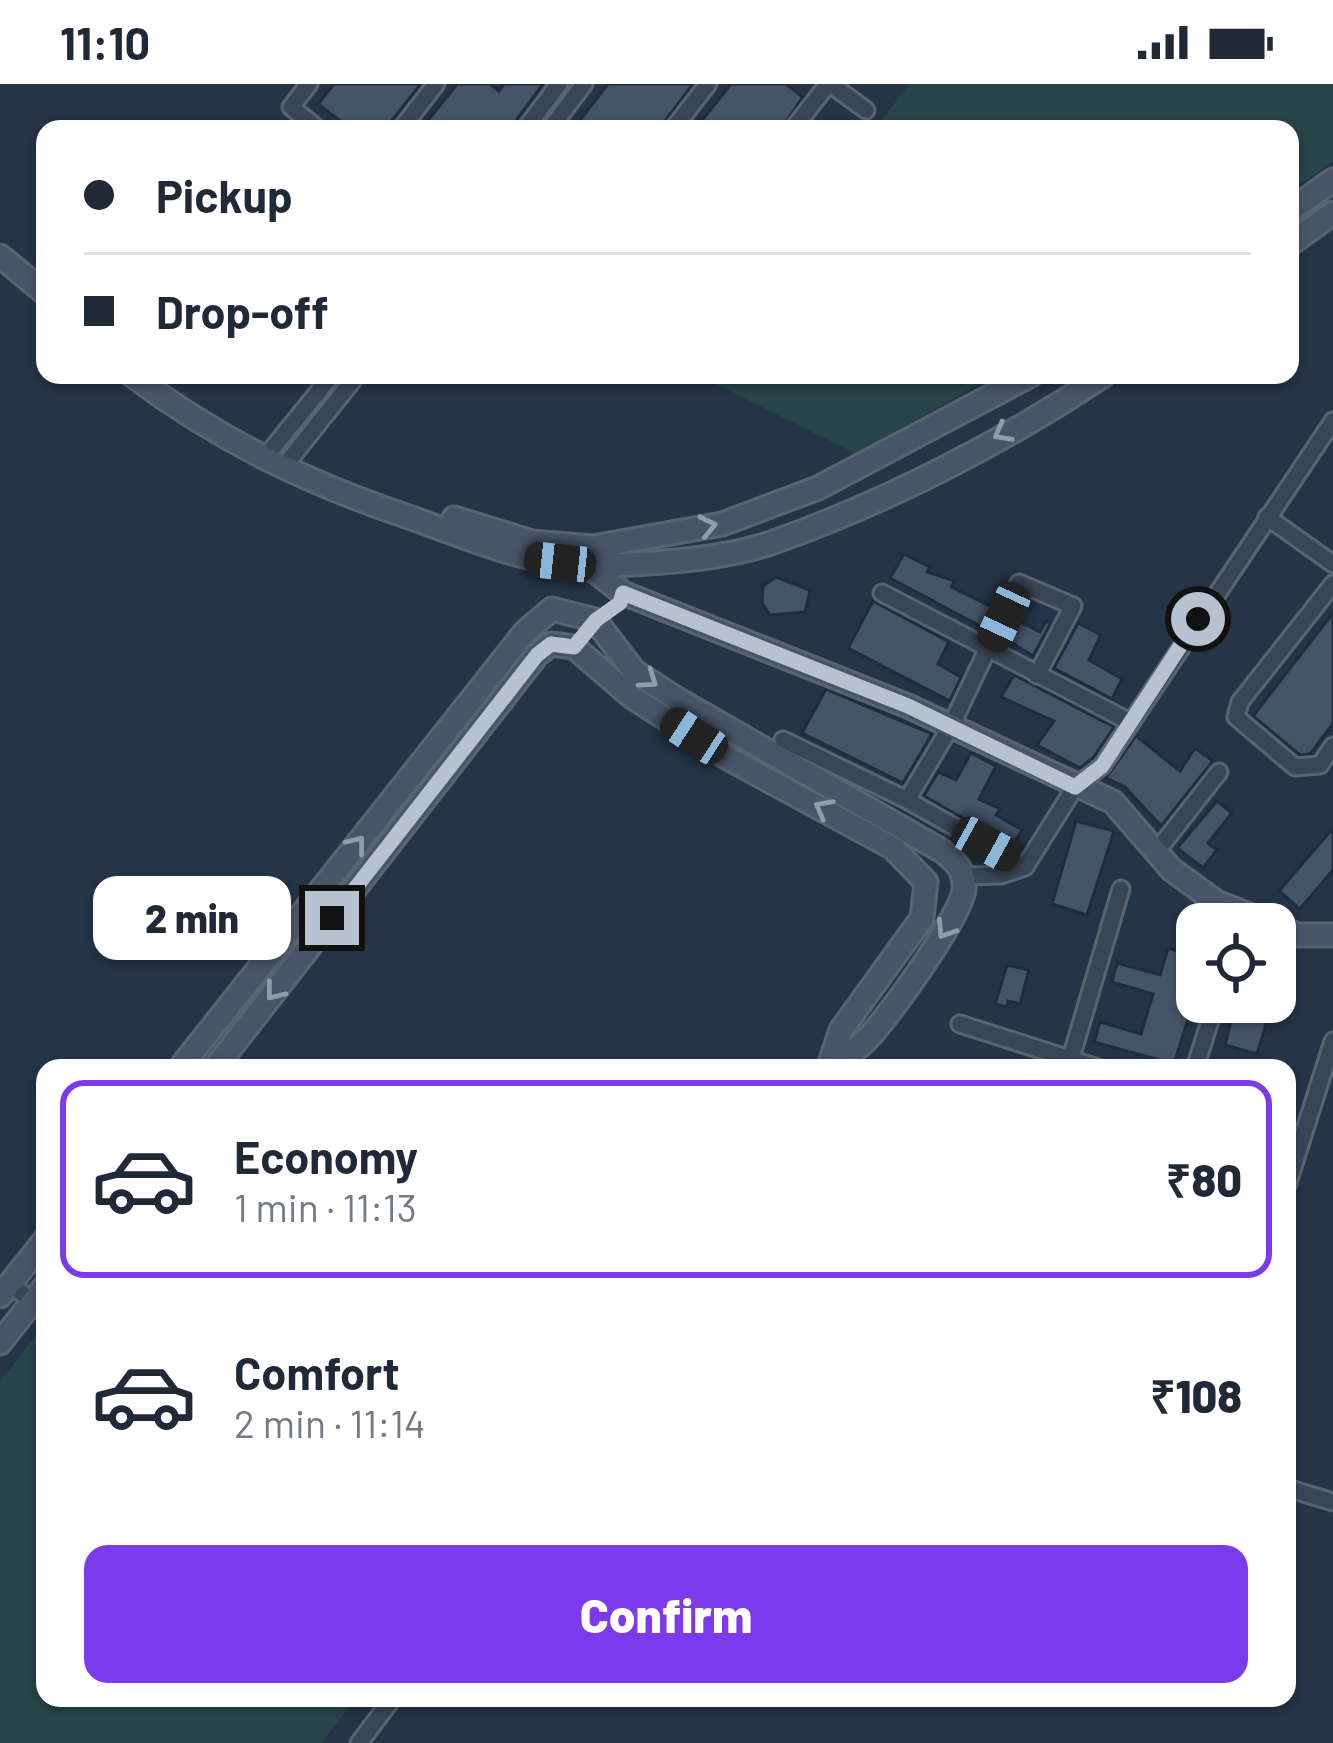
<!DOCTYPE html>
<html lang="en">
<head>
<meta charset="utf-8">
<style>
  body { margin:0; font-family:Barlow,sans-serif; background:#f6f6f7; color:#1f2937; height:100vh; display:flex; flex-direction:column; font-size:45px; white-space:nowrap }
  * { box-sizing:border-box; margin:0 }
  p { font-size:39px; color:#747a83 }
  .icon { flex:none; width:66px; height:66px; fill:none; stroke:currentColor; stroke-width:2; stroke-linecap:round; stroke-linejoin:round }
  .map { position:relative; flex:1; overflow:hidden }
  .sheet { position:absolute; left:36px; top:975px; width:1260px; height:648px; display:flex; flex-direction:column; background:#fff; border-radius:24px; box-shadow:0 3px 9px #0004 }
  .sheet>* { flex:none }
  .hud { position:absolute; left:36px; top:36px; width:1263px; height:264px; border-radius:24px; box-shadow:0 3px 9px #0004; display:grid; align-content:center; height:264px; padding:0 48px; background:#fff }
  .buttons { position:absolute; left:1176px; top:819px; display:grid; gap:24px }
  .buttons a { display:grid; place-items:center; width:120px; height:120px; border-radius:24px; background:#fff; box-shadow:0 3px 9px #0004; font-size:60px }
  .end { position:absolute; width:54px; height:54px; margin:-27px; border:15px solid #b8c1cf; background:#111; box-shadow:0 0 0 6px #111 }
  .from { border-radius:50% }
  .bubble { position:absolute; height:84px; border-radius:24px; background:#fff; box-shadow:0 3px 9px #0004; font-size:39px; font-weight:800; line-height:84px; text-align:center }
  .car { position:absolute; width:36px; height:72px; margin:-36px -18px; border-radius:15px; box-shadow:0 0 9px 3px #0007; background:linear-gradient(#222 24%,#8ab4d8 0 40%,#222 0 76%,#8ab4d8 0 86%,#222 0) }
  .hud b { display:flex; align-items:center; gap:42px; height:114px; font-size:45px }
  .hud b+b { border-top:3px solid #e0e1e3 }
  .hud i { width:30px; height:30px; background:#1f2937 }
  ul { padding:21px 0 0; list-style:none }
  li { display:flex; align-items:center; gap:36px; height:198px; margin:0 24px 18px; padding:0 24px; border:6px solid transparent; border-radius:24px }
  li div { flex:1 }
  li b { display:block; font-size:45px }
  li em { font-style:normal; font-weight:800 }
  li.on { border-color:#7c3aed }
  li>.icon { width:108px; height:108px; stroke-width:1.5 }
  .button { display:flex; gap:24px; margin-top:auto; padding:24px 48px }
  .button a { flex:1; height:138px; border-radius:24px; background:#7c3aed; color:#fff; font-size:48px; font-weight:800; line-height:138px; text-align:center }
  .status { display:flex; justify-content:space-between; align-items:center; height:84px; padding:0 60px; background:#fff; direction:ltr }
  .status svg { height:33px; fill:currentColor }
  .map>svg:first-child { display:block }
  .green { fill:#274448 }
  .building { fill:#445469; stroke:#212d3e; stroke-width:3 }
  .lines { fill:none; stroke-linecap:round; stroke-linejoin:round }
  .street-casing { stroke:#596473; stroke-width:21 }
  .secondary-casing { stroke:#596473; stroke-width:27 }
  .street { stroke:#3a4656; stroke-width:15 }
  .secondary { stroke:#485569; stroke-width:21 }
  .oneway { stroke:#919bab }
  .route { stroke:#b8c1cf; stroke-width:15 }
</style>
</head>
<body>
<div class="status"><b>11:10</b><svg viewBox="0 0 49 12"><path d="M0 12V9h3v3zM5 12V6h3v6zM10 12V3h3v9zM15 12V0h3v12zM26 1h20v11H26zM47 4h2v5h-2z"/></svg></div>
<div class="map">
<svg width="1333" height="1659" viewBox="0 0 1333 1659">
  <rect width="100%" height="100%" fill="#253447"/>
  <g class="green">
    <path d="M909,0H1333V78L1290,107V45H875Z"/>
    <path d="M697,291H995L856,370Z"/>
    <path d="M42,1244L45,1614H357L321,1659H0V1297Z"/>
  </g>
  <g class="building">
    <path d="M334,0H421L385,45H351L318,20Z"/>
    <path d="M457,0H490L499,7L504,0H543L510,45H421Z"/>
    <path d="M608,0H693L659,45H573Z"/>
    <path d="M731,0H786L803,13L781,45H695Z"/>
    <path d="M904,470L930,483L927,488L955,497L951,503L994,524L984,544L890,494Z"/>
    <path d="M776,493L810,506L805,528L770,531L762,519L763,502Z"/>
    <path d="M873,517L949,558L938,580L961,593L950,617L848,564Z"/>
    <path d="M1333,529V640L1310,670L1300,671L1253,632Z"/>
    <path d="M1015,535L1040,548L1046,537L1051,539L1033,572L1006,555Z"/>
    <path d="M1078,539L1101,551L1089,576L1122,595L1112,615L1054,584Z"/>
    <path d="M1014,591L1114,643L1093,674L1080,684L1037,661L1054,637L1001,613Z"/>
    <path d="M826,605L932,650L903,699L802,649Z"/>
    <path d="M1136,652L1180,687L1195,664L1213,677L1161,742L1125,703L1106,694Z"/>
    <path d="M971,669L996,682L979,715L1000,725L996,731L1022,746L1012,762L924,712L938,688L956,696Z"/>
    <path d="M1217,717L1232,729L1208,759L1217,766L1203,784L1177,764Z"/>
    <path d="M1076,737L1114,747L1087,831L1052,820Z"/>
    <path d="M1333,744V786L1300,825L1279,807Z"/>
    <path d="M1168,864L1197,873V906L1174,980L1094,958L1100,938L1141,950L1153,910L1112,898L1117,879L1160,891Z"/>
    <path d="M1007,881L1029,886L1020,920L1008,917L1007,923L995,920Z"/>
    <path d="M1236,918L1271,924L1257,970L1225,961Z"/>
  </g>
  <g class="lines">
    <g class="street-casing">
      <g id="street">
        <path d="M309,0L291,23L318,45"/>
        <path d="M830,0L866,26"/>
        <path d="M401,45L436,0"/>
        <path d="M525,45L559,0"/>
        <path d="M550,45L584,0"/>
        <path d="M673,45L708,0"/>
        <path d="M793,45L828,0"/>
        <path d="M263,376L332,291"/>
        <path d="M282,385L357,291"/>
        <path d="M1267,433L1333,480"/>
        <path d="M1333,500L1240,618L1236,633L1295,683L1320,681L1333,662"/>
        <path d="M882,509L1128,637"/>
        <path d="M783,656L907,716L1025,783"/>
        <path d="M907,716L951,642L1019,499L1073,522L1037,591"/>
        <path d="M1156,768L1219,688"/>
        <path d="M963,792L1001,791L1025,783L1075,703L1102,682L1333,337"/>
        <path d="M960,940L1098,984"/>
        <path d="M1068,984L1121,805"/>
        <path d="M1195,984L1216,918"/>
        <path d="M1287,1102L1333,957"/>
        <path d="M10,1200L45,1227"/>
        <path d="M1287,1404L1333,1418"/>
        <path d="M359,1659L393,1614"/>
      </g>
    </g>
    <g class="secondary-casing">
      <g id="secondary">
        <path d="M1290,127L1333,96"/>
        <path d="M1290,160L1333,129"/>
        <path d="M0,172L45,209"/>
        <path d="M132,291C217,355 305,398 406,432C446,446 486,463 527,473C588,488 711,479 771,459C885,419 1004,358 1104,291"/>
        <path d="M454,434L532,458L593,463L722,440L818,404L1031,291"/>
        <path d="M593,477L596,488L623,509L908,622L1113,718L1171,785L1216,818L1273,840"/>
        <path d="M1275,841L1297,851H1333"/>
        <path d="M180,984L525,548L552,525L595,536L634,587L677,615L942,767C956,778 965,786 964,805C962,831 884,941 862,960C854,968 840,973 830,979L841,946L922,834L926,798L893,764L724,672L632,613L574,563L551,560L537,571L215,984"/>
        <path d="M0,1212L45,1156"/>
        <path d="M0,1259L45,1202"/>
      </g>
    </g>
    <use href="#street" class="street"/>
    <use href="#secondary" class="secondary"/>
  </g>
  <defs><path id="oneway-chevron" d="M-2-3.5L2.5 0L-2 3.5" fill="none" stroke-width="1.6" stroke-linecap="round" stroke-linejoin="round" transform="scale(3)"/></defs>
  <g class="oneway">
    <use href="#oneway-chevron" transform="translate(1002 349) rotate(151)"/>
    <use href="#oneway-chevron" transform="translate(708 442) rotate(-12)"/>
    <use href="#oneway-chevron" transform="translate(649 596) rotate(35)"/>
    <use href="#oneway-chevron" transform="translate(823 724) rotate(-151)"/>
    <use href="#oneway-chevron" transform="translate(357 760) rotate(-52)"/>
    <use href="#oneway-chevron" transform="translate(945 846) rotate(123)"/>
    <use href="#oneway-chevron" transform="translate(274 908) rotate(128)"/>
  </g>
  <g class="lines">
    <path class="route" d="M332,834L537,571L551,560L574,563L596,536L620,519L623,509L908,622L1075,703L1102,682L1198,535"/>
  </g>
</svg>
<div class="buttons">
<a><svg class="icon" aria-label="locate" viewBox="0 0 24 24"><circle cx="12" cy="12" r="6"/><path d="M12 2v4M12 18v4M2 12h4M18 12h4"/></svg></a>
</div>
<i class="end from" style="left:1198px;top:535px"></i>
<i class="end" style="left:332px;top:834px"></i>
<div class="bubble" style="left:93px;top:792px;width:198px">2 min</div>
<i class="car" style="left:560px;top:478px;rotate:276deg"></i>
<i class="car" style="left:1004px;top:533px;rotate:205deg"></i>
<i class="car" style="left:694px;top:652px;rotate:303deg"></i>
<i class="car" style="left:986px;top:760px;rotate:119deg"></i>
<div class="hud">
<b><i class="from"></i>Pickup</b>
<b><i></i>Drop-off</b>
</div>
<section class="sheet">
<ul>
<li class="on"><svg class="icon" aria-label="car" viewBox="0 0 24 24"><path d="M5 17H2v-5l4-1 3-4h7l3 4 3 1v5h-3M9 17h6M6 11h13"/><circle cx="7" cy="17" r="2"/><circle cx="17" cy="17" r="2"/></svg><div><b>Economy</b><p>1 min · 11:13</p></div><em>₹80</em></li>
<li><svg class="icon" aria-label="car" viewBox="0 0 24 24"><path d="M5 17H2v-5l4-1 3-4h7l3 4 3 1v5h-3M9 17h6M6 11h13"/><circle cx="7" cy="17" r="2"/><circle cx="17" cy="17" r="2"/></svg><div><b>Comfort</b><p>2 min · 11:14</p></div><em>₹108</em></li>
</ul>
<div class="button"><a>Confirm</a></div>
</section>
</div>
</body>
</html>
